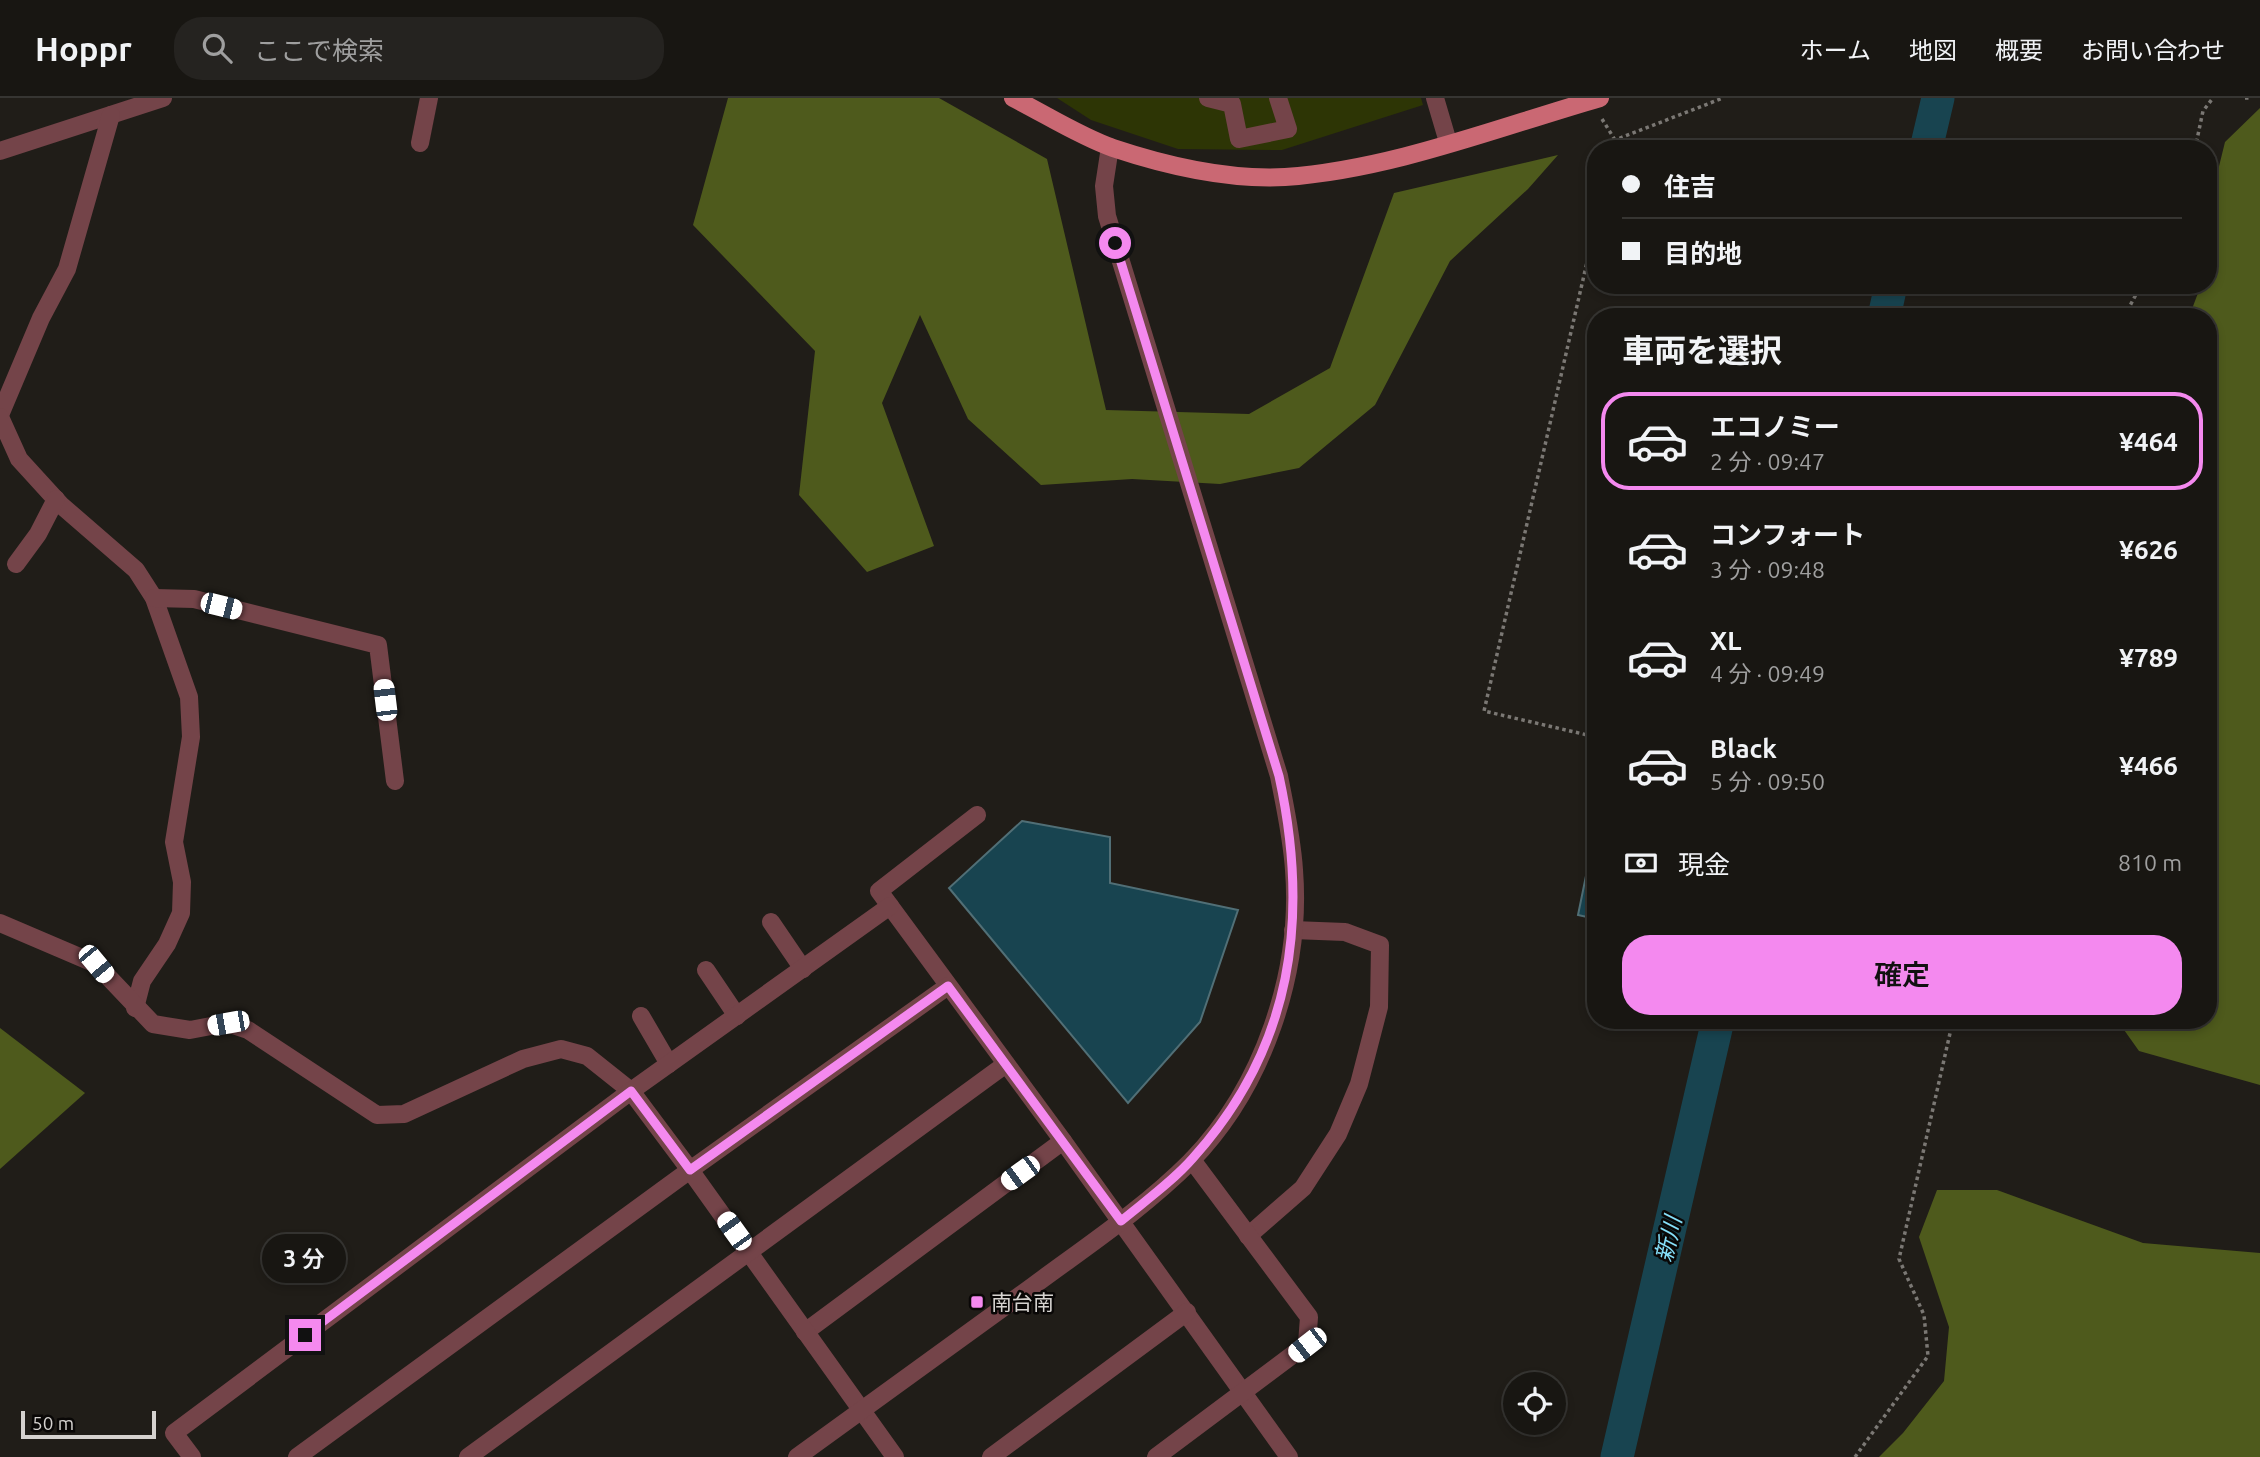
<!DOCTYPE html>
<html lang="ja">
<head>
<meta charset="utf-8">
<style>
  body { margin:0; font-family:Ubuntu,"Noto Sans JP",sans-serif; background:#252320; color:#f1f3f6; height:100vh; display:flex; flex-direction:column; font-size:26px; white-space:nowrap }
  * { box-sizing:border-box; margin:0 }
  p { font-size:23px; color:#9f9f9f }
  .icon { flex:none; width:38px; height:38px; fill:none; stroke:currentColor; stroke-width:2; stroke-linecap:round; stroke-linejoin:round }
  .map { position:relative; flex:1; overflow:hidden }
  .drawer { position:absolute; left:1587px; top:210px; width:630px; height:721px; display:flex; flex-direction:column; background:#181612; border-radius:28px; box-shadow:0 4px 10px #0003,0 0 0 2px #363532 }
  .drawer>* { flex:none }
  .guide { position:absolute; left:1587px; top:42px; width:630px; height:154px; border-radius:28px; box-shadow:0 4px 10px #0003,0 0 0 2px #363532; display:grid; align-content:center; height:154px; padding:0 35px; background:#181612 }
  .tools { position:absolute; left:1503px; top:1274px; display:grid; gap:14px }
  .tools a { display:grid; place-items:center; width:63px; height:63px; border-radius:50%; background:#181612; box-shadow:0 4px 10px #0003,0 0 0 2px #363532; font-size:35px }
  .scale { position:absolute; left:21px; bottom:18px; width:135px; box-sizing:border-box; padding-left:7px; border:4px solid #d5d2cf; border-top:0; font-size:19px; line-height:24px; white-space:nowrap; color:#d5d2cf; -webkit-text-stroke:5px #090706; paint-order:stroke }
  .end { position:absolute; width:32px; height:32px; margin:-16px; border:9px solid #f489ef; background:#111; box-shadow:0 0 0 4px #111 }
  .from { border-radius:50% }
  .bubble { position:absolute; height:49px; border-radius:24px; background:#181612; box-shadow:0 4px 10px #0003,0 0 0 2px #363532; font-size:23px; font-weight:600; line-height:49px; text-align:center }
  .car { position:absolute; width:21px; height:42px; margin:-21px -10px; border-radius:9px; box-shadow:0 0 5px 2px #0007; background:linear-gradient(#fff 24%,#345 0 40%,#fff 0 76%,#345 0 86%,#fff 0) }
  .guide b { display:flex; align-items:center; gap:24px; height:66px; font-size:26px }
  .guide b+b { border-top:2px solid #363532 }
  .guide i { width:18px; height:18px; background:#f1f3f6 }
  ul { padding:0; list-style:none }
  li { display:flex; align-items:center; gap:21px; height:98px; margin:0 14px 10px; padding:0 21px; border:4px solid transparent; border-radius:28px }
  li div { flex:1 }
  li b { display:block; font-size:26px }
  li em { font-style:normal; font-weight:600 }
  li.active { border-color:#f489ef }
  li>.icon { width:63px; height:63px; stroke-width:1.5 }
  h2 { padding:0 35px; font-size:32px; line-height:84px }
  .pay { display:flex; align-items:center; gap:18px; height:77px; padding:0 35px; font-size:26px }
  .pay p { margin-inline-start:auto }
  .action { display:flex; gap:14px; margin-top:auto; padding:14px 35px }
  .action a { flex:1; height:80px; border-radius:28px; background:#f489ef; color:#111; font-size:28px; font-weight:600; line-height:80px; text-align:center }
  header { display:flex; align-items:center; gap:42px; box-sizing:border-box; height:98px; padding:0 35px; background:#181612; border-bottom:2px solid #363532 }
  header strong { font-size:33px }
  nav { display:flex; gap:38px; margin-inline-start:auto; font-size:24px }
  .search { width:490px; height:63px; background:#252320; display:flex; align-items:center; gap:18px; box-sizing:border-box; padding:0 24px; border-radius:28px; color:#9f9f9f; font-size:26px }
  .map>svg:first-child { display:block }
  .green { fill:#2d3505 }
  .forest { fill:#4e5a1c }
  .water { fill:#184450; stroke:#516f76; stroke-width:2 }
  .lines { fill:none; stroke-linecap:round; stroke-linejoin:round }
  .river { stroke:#184450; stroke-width:33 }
  .path { stroke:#7b7874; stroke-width:3.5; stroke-dasharray:3.5 3.5; stroke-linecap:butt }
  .minor { stroke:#744449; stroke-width:18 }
  .major { stroke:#ca6873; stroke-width:18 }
  .route { stroke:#f489ef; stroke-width:9 }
  .poi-dot { fill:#f489ef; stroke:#090706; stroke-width:2.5 }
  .labels { text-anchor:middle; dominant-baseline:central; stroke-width:5; stroke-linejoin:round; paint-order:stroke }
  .poi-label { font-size:21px; fill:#d5d2cf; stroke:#090706; text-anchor:start }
  .water-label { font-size:23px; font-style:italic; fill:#86e0fa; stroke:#090706 }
</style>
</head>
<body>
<header>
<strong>Hoppr</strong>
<div class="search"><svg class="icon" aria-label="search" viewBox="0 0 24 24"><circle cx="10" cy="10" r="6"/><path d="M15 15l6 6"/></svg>ここで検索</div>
<nav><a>ホーム</a><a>地図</a><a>概要</a><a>お問い合わせ</a></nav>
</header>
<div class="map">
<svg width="2260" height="1359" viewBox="0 0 2260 1359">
  <rect width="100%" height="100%" fill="#201d18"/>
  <path class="green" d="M1057,0H1421L1423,7L1282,52L1178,51L1091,22Z"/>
  <g class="forest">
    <path d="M728,0H939L1047,61L1106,312L1249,316L1330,270L1394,95L1558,57L1528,91L1450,163L1375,307L1299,370L1220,386L1132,381L1041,387L968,321L920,217L882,305L934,448L867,474L799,397L815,253L693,127Z"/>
    <path d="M2260,10V987L2139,953L2117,922H2208V219H2189L2201,187H2208L2209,170L2214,156L2209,109L2225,44Z"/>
    <path d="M0,930L85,995L0,1071Z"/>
    <path d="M1937,1092H1997L2143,1145L2260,1155V1359H1879L1903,1335L1944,1283L1949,1229L1919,1139Z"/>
  </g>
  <g class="water">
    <path d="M1022,723L1110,739V785L1238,812L1200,924L1128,1005L949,790Z"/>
    <path d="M1596,729V821L1578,817Z"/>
  </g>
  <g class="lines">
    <g class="river">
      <path d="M1926,51L1938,0"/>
      <path d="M1884,219L1891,187"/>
      <path d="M1617,1359L1718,922"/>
    </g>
    <g class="path">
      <path d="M2245,0H2251"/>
      <path d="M1602,21L1615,42"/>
      <path d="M1613,51L1615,42L1723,0"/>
      <path d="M2195,51L2203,13L2213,0"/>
      <path d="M1596,125L1484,613L1596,639"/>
      <path d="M2124,219L2141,187"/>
      <path d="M1855,1359L1928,1258L1924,1217L1899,1161L1953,922"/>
    </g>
    <g class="minor">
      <path d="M1208,0L1232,6L1239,41L1288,31L1278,0"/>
      <path d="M1435,0L1448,44"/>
      <path d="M420,45L429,0"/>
      <path d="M0,53L163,0"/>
      <path d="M0,317L41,220L67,171L111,17"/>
      <path d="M0,319L19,361L61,407L136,472L154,500L189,599L191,639L174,744L182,784L181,815L167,846L142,883L135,910"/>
      <path d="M16,466L38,436L56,401"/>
      <path d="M154,500L194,501L378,547L395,683"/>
      <path d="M977,717L879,793L1063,1043L1289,1359"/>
      <path d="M771,824L803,871"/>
      <path d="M0,825L96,866L153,926L190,932L227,925L248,932L377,1017L404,1016L523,961L561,951L587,958L631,993L690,1072L948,888"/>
      <path d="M706,872L737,918"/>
      <path d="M641,918L669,966"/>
      <path d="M1248,1138L1303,1090L1338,1036L1359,986L1379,909L1380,847L1345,834L1293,832"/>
      <path d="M805,1234L1063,1043"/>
      <path d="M192,1359L174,1335L631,993L890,808"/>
      <path d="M297,1359L690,1072L895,1359"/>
      <path d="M468,1359L1006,966"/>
      <path d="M797,1359C876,1302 954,1245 1033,1188C1087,1148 1143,1111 1191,1063C1263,989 1302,875 1294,772C1292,740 1285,709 1279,678L1107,118L1104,88L1110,49"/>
      <path d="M991,1359L1187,1214"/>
      <path d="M1156,1359L1307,1246L1309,1219L1192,1062"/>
    </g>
    <path class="major" d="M1013,0C1045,16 1079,38 1113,50C1167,68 1228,82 1285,79C1390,72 1499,29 1600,0"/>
  </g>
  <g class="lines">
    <path class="route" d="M305,1237L631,993L690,1072L948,888L1121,1123C1145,1103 1172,1084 1193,1060C1293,949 1310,820 1279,678L1115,145"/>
  </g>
  <rect class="poi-dot" x="970" y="1197" width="14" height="14" rx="3.5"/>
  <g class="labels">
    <g class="poi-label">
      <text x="991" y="1204">南台南</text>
    </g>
    <g class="water-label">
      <text transform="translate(1668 1141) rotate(-77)">新川</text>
    </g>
  </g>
</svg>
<div class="tools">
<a><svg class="icon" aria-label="locate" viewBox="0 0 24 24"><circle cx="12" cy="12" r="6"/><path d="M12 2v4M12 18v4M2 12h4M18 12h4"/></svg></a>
</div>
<div class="scale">50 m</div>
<i class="end from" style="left:1115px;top:145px"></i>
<i class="end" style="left:305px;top:1237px"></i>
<div class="bubble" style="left:262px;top:1136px;width:84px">3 分</div>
<i class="car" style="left:221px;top:508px;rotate:104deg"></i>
<i class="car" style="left:385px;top:602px;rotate:353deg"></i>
<i class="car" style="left:96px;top:866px;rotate:140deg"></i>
<i class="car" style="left:228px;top:925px;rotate:260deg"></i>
<i class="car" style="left:1020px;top:1075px;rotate:234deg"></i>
<i class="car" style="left:734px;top:1133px;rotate:324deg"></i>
<i class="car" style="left:1307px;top:1247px;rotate:232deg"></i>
<div class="guide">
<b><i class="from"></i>住吉</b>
<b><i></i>目的地</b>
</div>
<section class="drawer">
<h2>車両を選択</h2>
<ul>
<li class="active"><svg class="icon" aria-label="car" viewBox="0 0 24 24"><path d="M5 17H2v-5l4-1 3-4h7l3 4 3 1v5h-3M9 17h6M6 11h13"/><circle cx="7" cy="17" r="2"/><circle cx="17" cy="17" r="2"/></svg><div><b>エコノミー</b><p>2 分 · 09:47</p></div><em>¥464</em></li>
<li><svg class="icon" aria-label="car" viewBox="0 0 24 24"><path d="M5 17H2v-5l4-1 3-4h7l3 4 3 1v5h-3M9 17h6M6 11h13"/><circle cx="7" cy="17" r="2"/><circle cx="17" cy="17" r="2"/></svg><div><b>コンフォート</b><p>3 分 · 09:48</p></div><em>¥626</em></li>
<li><svg class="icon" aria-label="car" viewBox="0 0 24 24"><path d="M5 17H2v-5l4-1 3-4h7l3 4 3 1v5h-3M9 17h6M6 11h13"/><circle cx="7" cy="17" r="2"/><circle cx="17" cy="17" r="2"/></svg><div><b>XL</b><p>4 分 · 09:49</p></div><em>¥789</em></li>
<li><svg class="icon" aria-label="car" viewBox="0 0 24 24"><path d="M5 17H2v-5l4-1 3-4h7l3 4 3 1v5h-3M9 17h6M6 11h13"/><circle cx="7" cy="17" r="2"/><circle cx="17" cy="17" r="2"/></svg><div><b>Black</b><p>5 分 · 09:50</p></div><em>¥466</em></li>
</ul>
<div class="pay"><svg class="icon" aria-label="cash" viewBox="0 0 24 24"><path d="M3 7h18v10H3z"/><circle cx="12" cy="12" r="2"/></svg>現金<p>810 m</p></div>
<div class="action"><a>確定</a></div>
</section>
</div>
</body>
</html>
